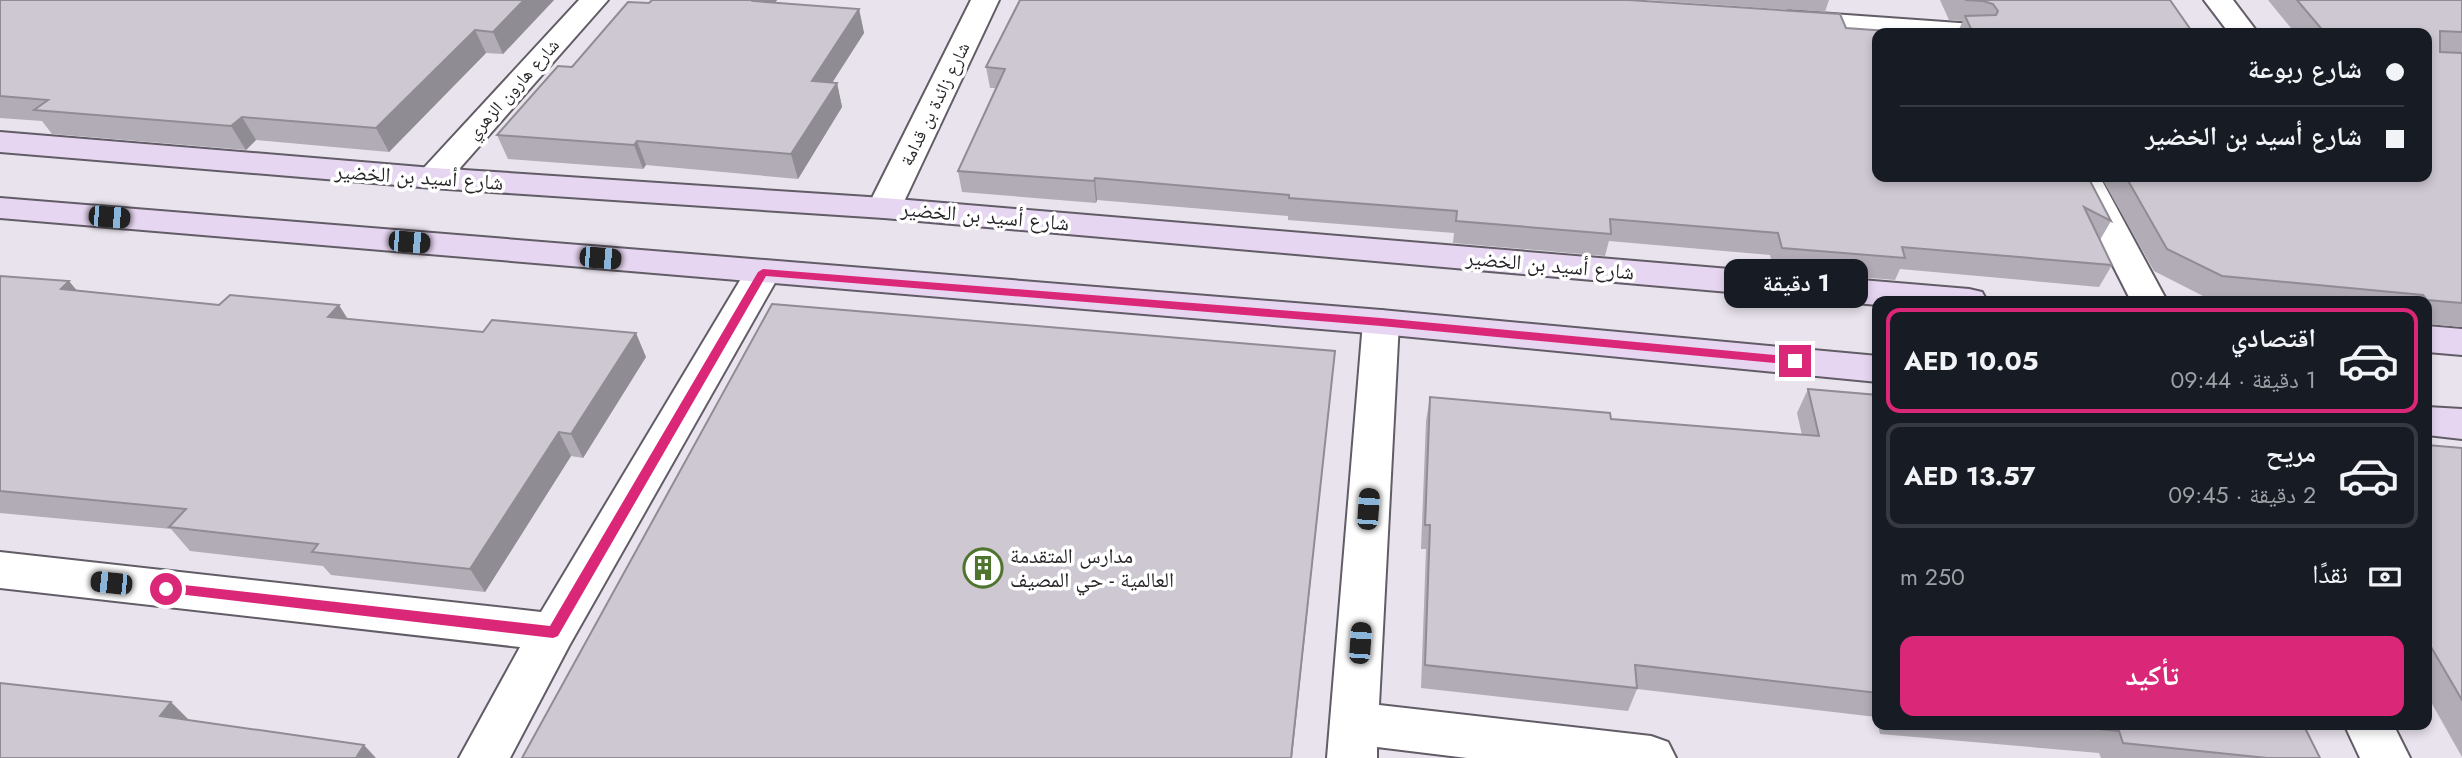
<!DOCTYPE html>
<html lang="ar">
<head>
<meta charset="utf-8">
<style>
  body { margin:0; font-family:Jost,"Noto Naskh Arabic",sans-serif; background:#20242c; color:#f1f3f6; direction:rtl; height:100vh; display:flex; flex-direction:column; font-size:26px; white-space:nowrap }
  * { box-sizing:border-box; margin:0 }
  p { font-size:23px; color:#9ea1a6 }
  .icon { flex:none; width:38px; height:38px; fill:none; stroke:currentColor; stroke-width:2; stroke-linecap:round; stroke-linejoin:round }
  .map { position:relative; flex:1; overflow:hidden; direction:ltr }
  .details { position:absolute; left:1872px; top:296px; width:560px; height:434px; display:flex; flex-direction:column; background:#171b24; border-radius:14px; box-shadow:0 4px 10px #0003; direction:rtl }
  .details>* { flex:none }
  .banner { position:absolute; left:1872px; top:28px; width:560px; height:154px; border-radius:14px; box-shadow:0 4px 10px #0003; direction:rtl; display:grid; align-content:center; height:154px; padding:0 28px; background:#171b24 }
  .end { position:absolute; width:32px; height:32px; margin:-16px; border:9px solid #db2777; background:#fff; box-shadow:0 0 0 4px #fff }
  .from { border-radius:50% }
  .bubble { position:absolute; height:49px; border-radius:14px; background:#171b24; box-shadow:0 4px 10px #0003; font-size:23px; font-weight:700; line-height:49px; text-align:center; direction:rtl }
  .car { position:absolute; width:21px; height:42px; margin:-21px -10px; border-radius:9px; box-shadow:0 0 5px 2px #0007; background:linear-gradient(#222 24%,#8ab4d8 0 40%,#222 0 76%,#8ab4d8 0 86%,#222 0) }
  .banner b { display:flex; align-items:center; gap:24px; height:66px; font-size:26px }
  .banner b+b { border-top:2px solid #363941 }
  .banner i { width:18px; height:18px; background:#f1f3f6 }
  ul { padding:12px 0 0; list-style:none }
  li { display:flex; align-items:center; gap:21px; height:105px; margin:0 14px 10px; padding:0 14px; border:4px solid #363941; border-radius:14px }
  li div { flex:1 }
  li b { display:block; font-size:26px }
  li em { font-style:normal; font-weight:700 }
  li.on { border-color:#db2777 }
  li>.icon { width:63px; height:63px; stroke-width:1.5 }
  .pay { display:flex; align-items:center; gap:18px; height:77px; padding:0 28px; font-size:26px }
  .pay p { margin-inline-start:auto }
  .button { display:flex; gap:14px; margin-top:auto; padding:14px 28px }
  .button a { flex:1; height:80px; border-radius:14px; background:#db2777; color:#fff; font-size:28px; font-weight:700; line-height:80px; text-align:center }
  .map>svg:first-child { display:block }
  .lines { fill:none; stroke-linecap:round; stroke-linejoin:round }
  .street-casing { stroke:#615c65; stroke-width:4 }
  .secondary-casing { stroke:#615c65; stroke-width:4 }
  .street { fill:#fff; fill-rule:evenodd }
  .secondary { fill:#e7d6f1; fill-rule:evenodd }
  .wall { fill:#b1acb5 }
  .shaded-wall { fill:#908c93 }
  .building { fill:#cec8d2; stroke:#908c93; stroke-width:2 }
  .route { fill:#db2777 }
  .labels { text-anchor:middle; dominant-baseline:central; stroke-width:7; stroke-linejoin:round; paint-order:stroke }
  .far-street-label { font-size:18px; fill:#272528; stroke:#fff }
  .street-label { font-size:21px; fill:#272528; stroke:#fff }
  .poi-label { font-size:21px; fill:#272528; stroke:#fff; text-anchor:start }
</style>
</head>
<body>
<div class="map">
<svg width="2462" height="758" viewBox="0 0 2462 758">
  <rect width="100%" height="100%" fill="#e9e3ed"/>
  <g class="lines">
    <g class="street-casing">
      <g id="street">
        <path d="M579,0H608L445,185L433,188L421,185L417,178L421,171Z"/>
        <path d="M971,0H999L901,208L896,215L884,218L872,215L867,208Z"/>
        <path d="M2204,0H2233L2258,33H2229Z"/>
        <path d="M1790,11L1973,24L1983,27L1987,33L1878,34L1780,25L1776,19L1780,13Z"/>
        <path d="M2068,177H2100L2167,301H2131Z"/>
        <path d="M763,260L776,264L781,272L569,646L510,758H459L520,647L0,588V552L541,612L745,272L750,264Z"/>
        <path d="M1381,310L1394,313L1399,322L1379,705L1651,736L1668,742L1676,758H1467L1377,747V758H1327L1363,322L1368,313Z"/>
        <path d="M2344,724H2393L2410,758H2360Z"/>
      </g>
    </g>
    <g class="secondary-casing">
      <g id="secondary">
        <path d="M0,132L433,168L884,198L1969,289L1982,292L1987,301H1878V305L884,218L433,188L0,152Z"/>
        <path d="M0,198L1381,310L1878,356V382L1381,334L0,218Z"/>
        <path d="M2427,326L2462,329V355L2427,352Z"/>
        <path d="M2427,407L2462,409V439L2427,435Z"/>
      </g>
    </g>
    <use href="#street" class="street"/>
    <use href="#secondary" class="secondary"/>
  </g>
  <g class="wall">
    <path d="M0,0H554L503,54L486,53L389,152L256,140L246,150L52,134L42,121L0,118Z"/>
    <path d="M777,0L775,3L859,9L864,33L832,82L837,83L842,107L798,179L646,165L643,169L508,159L497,135L572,67L649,3Z"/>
    <path d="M1647,0H1829L1825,12Z"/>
    <path d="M1940,0H2170L2193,33H1957L1963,21L1949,20Z"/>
    <path d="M2268,0H2462V327L2427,324V301H2241L2207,298L2154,271L2101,177H2427V33H2295Z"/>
    <path d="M1846,28L2088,177L2111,221L2100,240L2112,265L2099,287L1900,269L1895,280L1774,270L1770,255L1609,241L1605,256L1453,243L1454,233L1288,220V216L1097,200L1096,203L962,192L958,171L996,88H990L986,67Z"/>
    <path d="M0,276L77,290L348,319L646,357L583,458L571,456L485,592L331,575L323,566L190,551L171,529L0,513Z"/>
    <path d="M1808,389L1878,395V724H2303L2320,758H2101L2099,753L1880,734L1876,717L1637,689L1628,711L1421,688L1426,549H1421L1426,421L1430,397L1611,419L1802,435L1797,413Z"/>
    <path d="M2427,445L2462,448V757L2427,695Z"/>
  </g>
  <g class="shaded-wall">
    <path d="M524,0H554L503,54L493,32Z"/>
    <path d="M754,0H777L759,25L753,1Z"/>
    <path d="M859,9L864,33L818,105L812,81Z"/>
    <path d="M475,30L486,53L389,152L376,128Z"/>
    <path d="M837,83L842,107L798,179L791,154Z"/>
    <path d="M242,117L256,140L246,150L231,126Z"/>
    <path d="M637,141L646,165L643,169L634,145Z"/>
    <path d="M1095,178L1097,200L1096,203L1094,181Z"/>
    <path d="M69,281L89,305L61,289Z"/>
    <path d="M339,305L354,329L328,317Z"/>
    <path d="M636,333L646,357L583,458L571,434Z"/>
    <path d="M1335,351L1292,758H1291Z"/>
    <path d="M559,432L571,456L485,592L470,569Z"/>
    <path d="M171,702L190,721L160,716Z"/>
    <path d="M364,745L376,758H356Z"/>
  </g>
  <g class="building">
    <path d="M0,0H524L493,32L475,30L376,128L242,117L231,126L34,110L48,100L0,96Z"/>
    <path d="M652,0H754L753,1L859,9L812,81L837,83L791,154L637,141L634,145L497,135L558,66L572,67L628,2L649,3Z"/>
    <path d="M1020,0H1629L1840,14L1846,28L1916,33H1878V177H2088L2111,221L2084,207L2112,265L1902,247L1905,258L1782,248L1778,233L1610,219L1611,234L1456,221L1457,211L1289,198V195L1095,178L1094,181L958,171L1005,69L986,67Z"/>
    <path d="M1965,0H2170L2193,33H1973L1965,16L1996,15L1998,11L1993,4L1983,1Z"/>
    <path d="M2297,0H2462V32L2440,31V52L2462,53V303L2427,300L2423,295L2222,276L2167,249L2126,177H2427V33H2325Z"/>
    <path d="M0,276L69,281L61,289L219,305L230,295L339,305L328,317L483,332L492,320L636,333L571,434L559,432L470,569L312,552L318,544L169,527L186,509L0,491Z"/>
    <path d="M772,304L1335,351L1291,758H522Z"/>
    <path d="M1808,389L1878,395V693L1635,665L1637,688L1425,665L1430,525H1425L1430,397L1610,413L1611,419L1819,436Z"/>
    <path d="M2427,445L2462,448V700L2427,640Z"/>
    <path d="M0,683L171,702L160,716L364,745L356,758H0Z"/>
    <path d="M2046,724H2303L2320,758H2267L2123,743L2119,731Z"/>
  </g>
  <path class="route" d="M763,269L1381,318L1795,357L1801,361L1795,365L1381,326L766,276L558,636L553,638L161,592L160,589L166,583L550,626L758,272Z"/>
  <defs>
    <g id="building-ring" transform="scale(2.0125)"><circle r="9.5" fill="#fff" stroke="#4f742d" stroke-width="1.5"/><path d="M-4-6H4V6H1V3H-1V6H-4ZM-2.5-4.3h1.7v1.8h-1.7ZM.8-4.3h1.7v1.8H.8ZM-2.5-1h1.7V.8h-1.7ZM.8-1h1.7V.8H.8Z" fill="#4f742d"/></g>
  </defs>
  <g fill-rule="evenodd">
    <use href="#building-ring" x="983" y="568"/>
  </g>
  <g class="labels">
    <g class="far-street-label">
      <text transform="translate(513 89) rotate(-48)">شارع هارون الزهري</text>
      <text transform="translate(935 104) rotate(-64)">شارع زائدة بن قدامة</text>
    </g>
    <g class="street-label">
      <text transform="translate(419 177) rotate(4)">شارع أسيد بن الخضير</text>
      <text transform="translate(985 216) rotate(5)">شارع أسيد بن الخضير</text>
      <text transform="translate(1550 265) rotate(5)">شارع أسيد بن الخضير</text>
    </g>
    <g class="poi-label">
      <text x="1010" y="556">مدارس المتقدمة<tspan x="1010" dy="24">العالمية - حي المصيف</tspan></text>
    </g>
  </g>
</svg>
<i class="end from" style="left:166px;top:589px"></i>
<i class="end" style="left:1795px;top:361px"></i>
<div class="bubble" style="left:1724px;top:259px;width:144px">1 دقيقة</div>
<i class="car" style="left:109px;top:217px;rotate:95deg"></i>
<i class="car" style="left:409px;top:242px;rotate:95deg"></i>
<i class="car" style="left:600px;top:258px;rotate:95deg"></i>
<i class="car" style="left:1368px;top:509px;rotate:4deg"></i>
<i class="car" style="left:111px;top:583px;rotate:276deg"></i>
<i class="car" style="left:1360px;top:643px;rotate:4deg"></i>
<div class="banner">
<b><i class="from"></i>شارع ربوعة</b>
<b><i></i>شارع أسيد بن الخضير</b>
</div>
<section class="details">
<ul>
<li class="on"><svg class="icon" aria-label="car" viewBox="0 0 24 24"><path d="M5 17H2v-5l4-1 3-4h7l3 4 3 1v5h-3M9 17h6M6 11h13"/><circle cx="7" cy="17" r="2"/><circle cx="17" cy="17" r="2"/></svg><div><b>اقتصادي</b><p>1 دقيقة · 09:44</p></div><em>AED 10.05</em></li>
<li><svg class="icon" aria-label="car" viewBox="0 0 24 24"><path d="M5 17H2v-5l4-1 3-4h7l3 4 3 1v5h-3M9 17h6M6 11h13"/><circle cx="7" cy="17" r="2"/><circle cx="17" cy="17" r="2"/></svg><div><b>مريح</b><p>2 دقيقة · 09:45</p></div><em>AED 13.57</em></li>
</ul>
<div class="pay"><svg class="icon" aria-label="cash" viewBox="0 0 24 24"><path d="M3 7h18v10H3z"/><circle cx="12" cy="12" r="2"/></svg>نقدًا<p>250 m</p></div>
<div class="button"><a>تأكيد</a></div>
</section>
</div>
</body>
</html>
